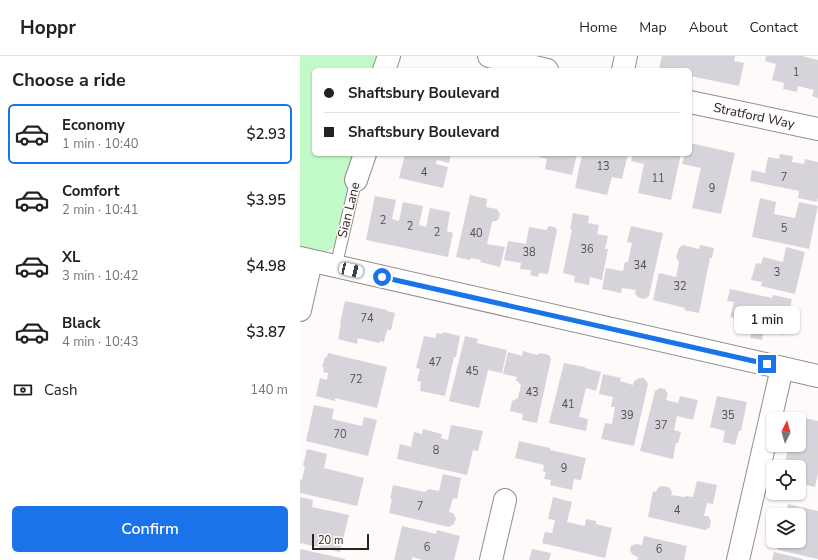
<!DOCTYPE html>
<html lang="en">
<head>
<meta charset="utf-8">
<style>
  body { margin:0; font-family:"Nunito Sans",sans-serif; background:#f2f2f2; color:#222; height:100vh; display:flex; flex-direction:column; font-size:15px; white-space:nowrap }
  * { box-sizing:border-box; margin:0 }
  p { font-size:13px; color:#767676 }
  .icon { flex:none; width:22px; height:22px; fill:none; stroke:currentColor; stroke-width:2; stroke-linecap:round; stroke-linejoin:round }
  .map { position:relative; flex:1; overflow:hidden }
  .sheet { display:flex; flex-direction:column; background:#fff; width:300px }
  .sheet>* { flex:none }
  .top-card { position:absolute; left:12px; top:12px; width:380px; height:88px; border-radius:6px; box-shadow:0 1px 3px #0004; display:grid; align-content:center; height:88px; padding:0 12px; background:#fff }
  .needle { width:26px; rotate:5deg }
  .fabs { position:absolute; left:466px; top:356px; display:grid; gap:8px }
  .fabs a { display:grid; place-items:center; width:40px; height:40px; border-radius:6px; background:#fff; box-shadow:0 1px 3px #0004; font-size:20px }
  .scale { position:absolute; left:12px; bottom:10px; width:57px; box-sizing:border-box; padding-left:4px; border:2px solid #262321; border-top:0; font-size:11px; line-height:14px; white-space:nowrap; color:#262321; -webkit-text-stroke:3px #fefaf9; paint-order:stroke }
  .end { position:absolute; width:18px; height:18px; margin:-9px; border:5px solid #1a73e8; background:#fff; box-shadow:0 0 0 2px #fff }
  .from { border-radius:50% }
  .bubble { position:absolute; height:28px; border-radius:6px; background:#fff; box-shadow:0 1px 3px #0004; font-size:13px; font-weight:600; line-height:28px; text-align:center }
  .car { position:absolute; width:12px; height:24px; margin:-12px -6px; border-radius:5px; box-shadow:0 0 3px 1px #0007; background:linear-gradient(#fff 24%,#345 0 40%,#fff 0 76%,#345 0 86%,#fff 0) }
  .top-card b { display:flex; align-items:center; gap:14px; height:38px; font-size:15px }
  .top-card b+b { border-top:1px solid #e0e0e0 }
  .top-card i { width:10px; height:10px; background:#222 }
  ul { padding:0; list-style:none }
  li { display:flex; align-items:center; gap:12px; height:60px; margin:0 8px 6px; padding:0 4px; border:2px solid transparent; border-radius:6px }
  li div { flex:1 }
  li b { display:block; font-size:15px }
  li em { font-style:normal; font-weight:600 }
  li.on { border-color:#1a73e8 }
  li>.icon { width:36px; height:36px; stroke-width:1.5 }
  h2 { padding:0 12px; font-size:18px; line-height:48px }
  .pay { display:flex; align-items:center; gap:10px; height:44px; padding:0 12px; font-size:15px }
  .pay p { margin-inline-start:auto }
  .cta { display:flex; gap:8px; margin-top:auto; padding:8px 12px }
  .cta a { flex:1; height:46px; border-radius:6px; background:#1a73e8; color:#fff; font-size:16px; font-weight:600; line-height:46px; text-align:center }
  header { display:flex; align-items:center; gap:24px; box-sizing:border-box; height:56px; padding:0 20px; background:#fff; border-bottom:1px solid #e0e0e0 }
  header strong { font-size:19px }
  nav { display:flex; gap:22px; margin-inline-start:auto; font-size:14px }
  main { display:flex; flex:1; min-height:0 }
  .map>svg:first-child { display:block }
  .green { fill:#c2f9c8 }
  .building { fill:#d7d3da }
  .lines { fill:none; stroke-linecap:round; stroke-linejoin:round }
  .service-casing { stroke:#958d89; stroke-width:13 }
  .minor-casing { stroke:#958d89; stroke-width:24 }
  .tertiary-casing { stroke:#958d89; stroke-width:24 }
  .service { stroke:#fff; stroke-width:11 }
  .minor { stroke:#fff; stroke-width:22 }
  .tertiary { stroke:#fff; stroke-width:22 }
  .route { stroke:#1a73e8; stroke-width:5 }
  .labels { text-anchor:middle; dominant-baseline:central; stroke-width:3; stroke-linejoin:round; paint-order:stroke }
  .number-label { font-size:11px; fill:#524f4f }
  .street-label { font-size:13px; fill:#262321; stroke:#fefaf9 }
</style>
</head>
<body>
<header>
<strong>Hoppr</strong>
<nav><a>Home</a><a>Map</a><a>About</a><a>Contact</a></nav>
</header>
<main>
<section class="sheet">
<h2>Choose a ride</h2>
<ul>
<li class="on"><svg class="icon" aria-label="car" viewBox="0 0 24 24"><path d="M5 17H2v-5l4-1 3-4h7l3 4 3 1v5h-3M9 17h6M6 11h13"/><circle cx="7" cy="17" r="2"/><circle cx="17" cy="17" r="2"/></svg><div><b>Economy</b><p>1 min · 10:40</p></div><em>$2.93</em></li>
<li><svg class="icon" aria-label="car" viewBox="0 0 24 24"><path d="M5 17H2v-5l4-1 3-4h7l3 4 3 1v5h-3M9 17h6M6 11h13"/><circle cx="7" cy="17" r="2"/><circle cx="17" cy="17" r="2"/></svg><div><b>Comfort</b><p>2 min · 10:41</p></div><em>$3.95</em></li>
<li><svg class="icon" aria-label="car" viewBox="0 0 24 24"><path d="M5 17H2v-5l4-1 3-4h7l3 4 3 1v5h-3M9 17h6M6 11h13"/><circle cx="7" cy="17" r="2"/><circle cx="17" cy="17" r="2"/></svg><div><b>XL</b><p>3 min · 10:42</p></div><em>$4.98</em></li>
<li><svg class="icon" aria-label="car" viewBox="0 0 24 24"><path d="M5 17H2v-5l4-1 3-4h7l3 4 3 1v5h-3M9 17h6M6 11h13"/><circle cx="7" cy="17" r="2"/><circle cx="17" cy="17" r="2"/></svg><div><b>Black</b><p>4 min · 10:43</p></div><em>$3.87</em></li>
</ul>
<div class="pay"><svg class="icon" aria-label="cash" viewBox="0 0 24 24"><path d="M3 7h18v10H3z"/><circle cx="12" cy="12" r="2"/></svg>Cash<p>140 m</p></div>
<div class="cta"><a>Confirm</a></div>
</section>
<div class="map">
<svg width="518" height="504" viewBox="0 0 518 504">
  <rect width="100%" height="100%" fill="#fefaf9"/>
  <path class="green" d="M0,0H80L75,14H14V98H56L36,187C30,202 12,194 0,191Z"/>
  <g class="building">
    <path d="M362,0H435L434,5L444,7L439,30L390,20V14H365L359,13Z"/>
    <path d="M466,0H502L518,4V42L512,40L514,34L498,30L497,36L483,33L484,27L472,24L476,8L465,5Z"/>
    <path d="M390,87L435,97L421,158L392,152L401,112L382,108L385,98H390Z"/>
    <path d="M105,98H151L149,107L137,104L136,108L148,111L143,132L99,122Z"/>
    <path d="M240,98H277L272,119L245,113L247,103L239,101Z"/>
    <path d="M282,98H328L322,123L312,121L307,139L275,132Z"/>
    <path d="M333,98H381L371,144L338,137L344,108L331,105Z"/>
    <path d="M480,98L493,100L492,106L504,108L505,103L518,106V141L517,146L498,142L499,135L450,125L452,114L465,117L468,101L479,103Z"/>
    <path d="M170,139L187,143L186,151L197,153L200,158L198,164L192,166L187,188L205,191L200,211L180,206L181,204L171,202L170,204L156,201Z"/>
    <path d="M75,140L96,144L92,163L99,165L103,146L123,150L119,169L126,171L130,152L150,156L147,175L153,177L148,201L66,184Z"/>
    <path d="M460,142L476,146L474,158L495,162L499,146L518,150L509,193L452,181Z"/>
    <path d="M273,157L289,160L288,167L299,169L297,178L308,180L305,193H308L302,224L290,221L289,229L274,226L275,220L263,217L272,173H270Z"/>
    <path d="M249,170L255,171L257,174L248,218L239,217L238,221L230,219L231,214L220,213L221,207L204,204L208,185L226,188L229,171L246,174Z"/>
    <path d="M331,170L363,177L349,240L345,243L339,242L335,238L336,234L322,232L321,237L302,233L306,212L323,215L325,206H328L332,187L327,186Z"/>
    <path d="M383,189L399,193L400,189L414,192L412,202H410L399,257L384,254L385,252L353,244L359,217L376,221L379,206L376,201L379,192Z"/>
    <path d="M486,191L505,196L495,238L461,230L462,226L451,224L456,207L461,208L463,201L483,206Z"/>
    <path d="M430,233L472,242L473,239L492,243L484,279L464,274L462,284L450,282L453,271L440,268L441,264L430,261L434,246L427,245Z"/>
    <path d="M45,245L87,254V255L95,257L91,274H87L84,286L80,285L79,287L58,282L57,288L38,283L41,268L40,267Z"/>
    <path d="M143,276L160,280L156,301H154L145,340L120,335L121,326L117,325L120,313L116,312L124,280L135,282L137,277L143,278Z"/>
    <path d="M165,280L178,283L177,287L207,294L202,317L188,314L179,352L149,345Z"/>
    <path d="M223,295L237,299L240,297L249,299L251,303L237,367L222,364L223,358L210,355L212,345L218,342L221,329L216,324L217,321L203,318L208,296L222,300Z"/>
    <path d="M28,297L87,311L77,352L35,342V345L16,340L20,322L27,324L28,317L23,316L24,311H22L25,301H27Z"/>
    <path d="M264,307L285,311V312L301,316L296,335L286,332L279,361L288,363L286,375L249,367Z"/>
    <path d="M303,318L321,322L320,325L333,329L334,325L339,322H344L348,328L334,390L301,383L305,367L312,368L315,351H311L313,341L299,338Z"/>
    <path d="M360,332L365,333L368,338L366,344L378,347L380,340L398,344L393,364L377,360L374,374L381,376L378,387H376L373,403L340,395L355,335Z"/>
    <path d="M417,340L447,346L441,375H439L435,389L423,386L425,375L410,371Z"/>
    <path d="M14,349L34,353L32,363L62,370L64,361L77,364L68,400L6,385Z"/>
    <path d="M495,360L518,365V418L515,431L499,427V411H484L489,389H499V363H495Z"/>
    <path d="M151,369L183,375L178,395L173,394L167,419L97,403L100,388L111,391L114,376L122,378L123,373L142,378L141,382L148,384Z"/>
    <path d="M219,385L250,392V394L286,402L281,424L274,423L272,434L250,429L251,424L244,423L246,416L243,415L244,409L215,402Z"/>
    <path d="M7,393L27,398L24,412L64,422L57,450L0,437V423L2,424L5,410L3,409Z"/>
    <path d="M143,418L161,422L157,443L153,442L149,456L153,457L156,462L154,468L149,471L89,457L92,443H90L93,429L125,436L129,433L139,435Z"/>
    <path d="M397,425L417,429L413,448L407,447L404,460H408L411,465L410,471L405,474L348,461L353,435L356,436L357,433L361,430L369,431L372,436L371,439L384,441L386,440L393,441Z"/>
    <path d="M0,441L13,444L12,451L49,459L40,496L0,487Z"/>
    <path d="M253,441L272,446L267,466L285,470L286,463L296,465V468L312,472L305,502L242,487L245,476L252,477L255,464L248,463Z"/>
    <path d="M488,448L518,455V503L478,494L475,489V485H499V459H485Z"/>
    <path d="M102,470L136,478L137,474L160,480L154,504H123L112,501V504H94Z"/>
    <path d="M344,480L387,490L384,504H337L338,501L333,499L330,495L331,490L336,488L342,489Z"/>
    <path d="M0,493L45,503V504H0Z"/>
    <path d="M232,493L251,497L249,504H229Z"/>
    <path d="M474,496L503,503V504H472Z"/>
  </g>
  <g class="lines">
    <g class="service-casing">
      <path id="service" d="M36,210L56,124"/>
    </g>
    <g class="minor-casing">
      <g id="minor">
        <path d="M189,0L247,14"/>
        <path d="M84,14L89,0"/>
        <path d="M323,14L326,0"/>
        <path d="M390,46L518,73"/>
        <path d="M56,124L65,98"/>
        <path d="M0,254L11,205"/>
        <path d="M191,504L205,444"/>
        <path d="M438,504L482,312"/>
      </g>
    </g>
    <g class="tertiary-casing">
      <path id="tertiary" d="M0,202L518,320"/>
    </g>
    <use href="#service" class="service"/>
    <use href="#minor" class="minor"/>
    <use href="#tertiary" class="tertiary"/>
  </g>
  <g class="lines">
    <path class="route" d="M82,221L467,308"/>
  </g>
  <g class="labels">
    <g class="number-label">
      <text x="496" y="16">1</text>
      <text x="303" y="110">13</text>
      <text x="124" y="116">4</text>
      <text x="484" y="121">7</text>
      <text x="358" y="122">11</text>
      <text x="412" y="132">9</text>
      <text x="83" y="164">2</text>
      <text x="110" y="170">2</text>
      <text x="484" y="172">5</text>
      <text x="137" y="176">2</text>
      <text x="176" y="177">40</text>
      <text x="287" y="193">36</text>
      <text x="229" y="196">38</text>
      <text x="340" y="209">34</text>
      <text x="477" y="216">3</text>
      <text x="380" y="230">32</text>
      <text x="67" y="262">74</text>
      <text x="135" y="306">47</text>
      <text x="172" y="315">45</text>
      <text x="56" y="323">72</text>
      <text x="232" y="336">43</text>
      <text x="268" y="348">41</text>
      <text x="327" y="359">39</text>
      <text x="428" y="359">35</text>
      <text x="361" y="369">37</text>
      <text x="40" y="378">70</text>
      <text x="136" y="394">8</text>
      <text x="264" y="412">9</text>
      <text x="120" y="450">7</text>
      <text x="377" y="454">4</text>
      <text x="127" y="491">6</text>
      <text x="359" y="493">6</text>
    </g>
    <g class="street-label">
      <text transform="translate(454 60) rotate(12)">Stratford Way</text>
      <text transform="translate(49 154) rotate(-76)">Sian Lane</text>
    </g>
  </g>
</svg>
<div class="fabs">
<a><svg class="needle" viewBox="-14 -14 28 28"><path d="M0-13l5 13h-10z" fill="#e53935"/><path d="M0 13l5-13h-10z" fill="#767676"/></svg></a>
<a><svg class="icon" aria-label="locate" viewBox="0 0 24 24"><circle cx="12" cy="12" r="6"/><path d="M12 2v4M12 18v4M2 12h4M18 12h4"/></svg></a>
<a><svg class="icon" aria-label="layers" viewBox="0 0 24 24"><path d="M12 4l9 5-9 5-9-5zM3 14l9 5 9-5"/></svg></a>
</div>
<div class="scale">20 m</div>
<i class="end from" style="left:82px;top:221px"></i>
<i class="end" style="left:467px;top:308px"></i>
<div class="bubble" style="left:434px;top:250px;width:66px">1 min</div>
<i class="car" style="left:51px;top:214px;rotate:103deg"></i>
<div class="top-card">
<b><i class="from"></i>Shaftsbury Boulevard</b>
<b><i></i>Shaftsbury Boulevard</b>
</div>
</div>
</main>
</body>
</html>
